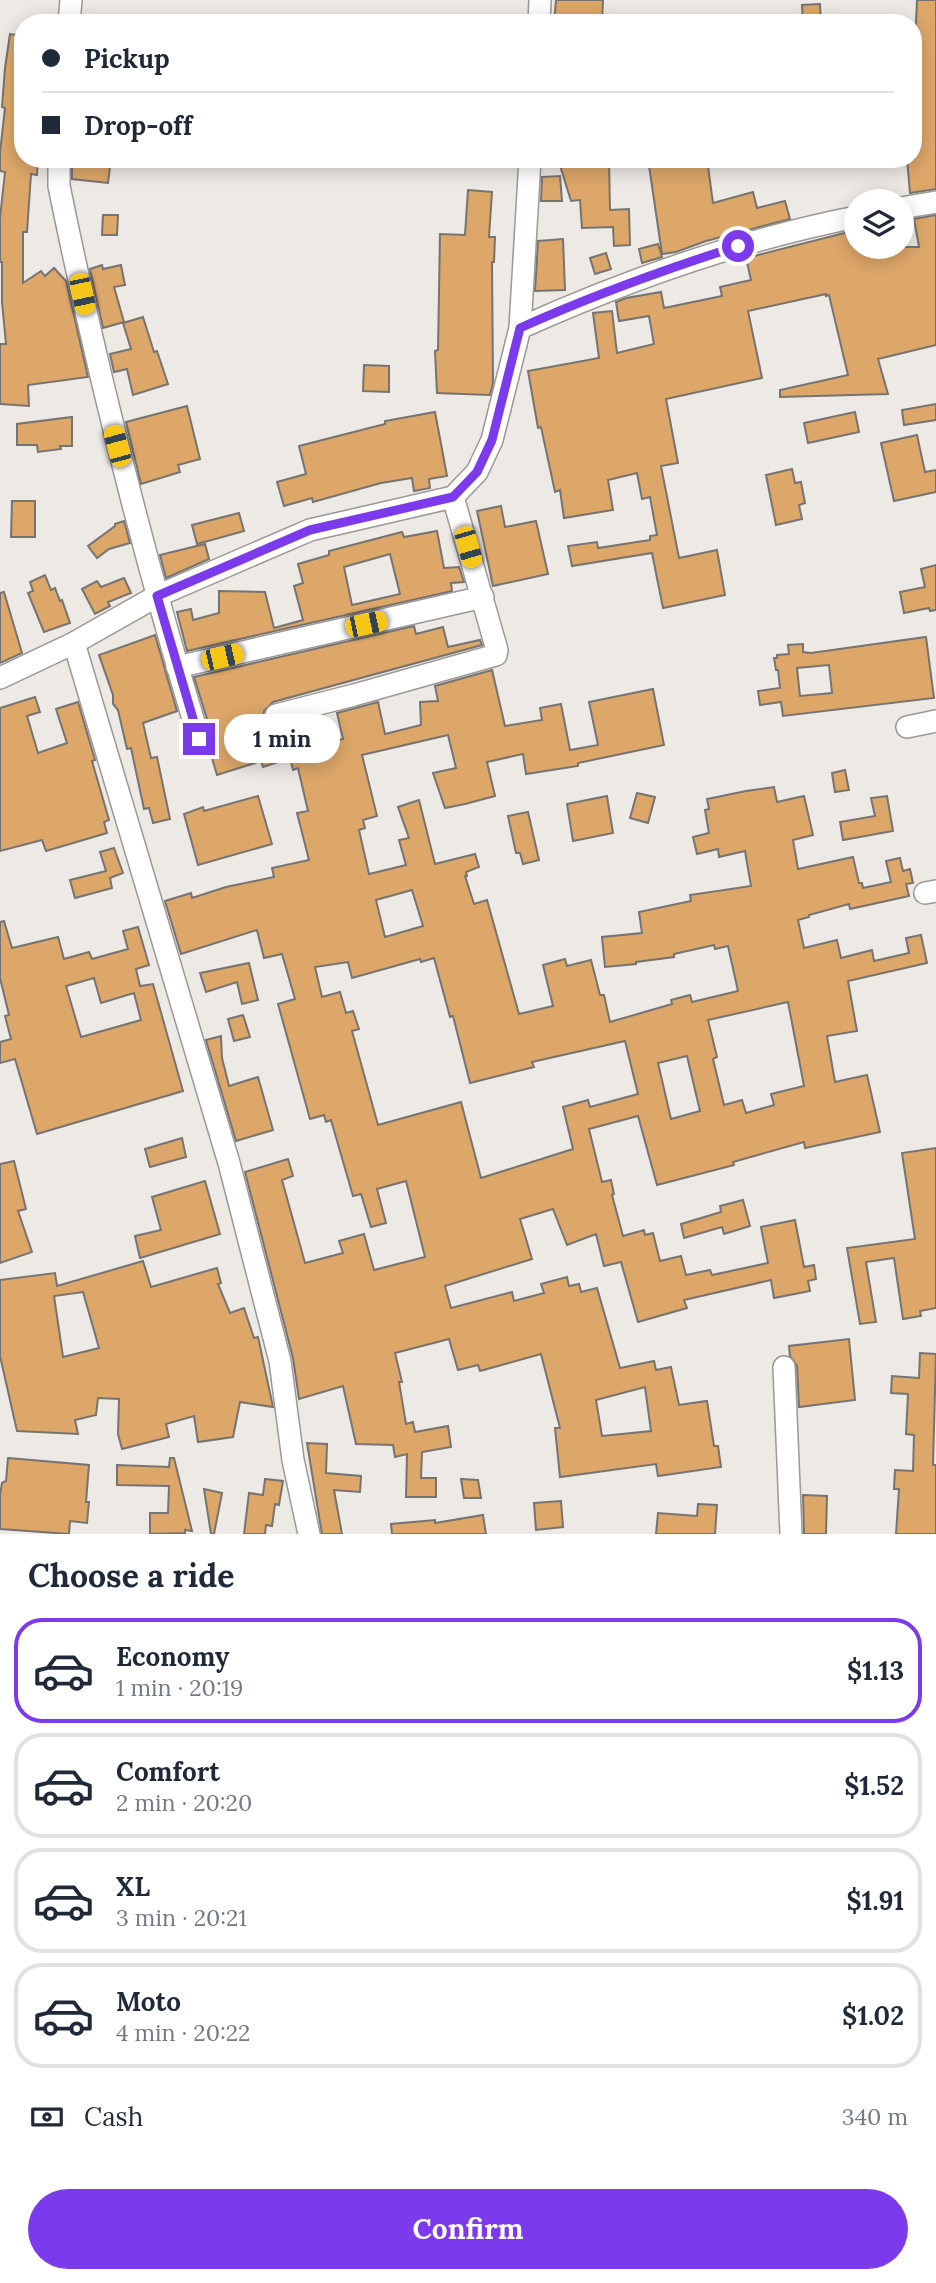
<!DOCTYPE html>
<html lang="en">
<head>
<meta charset="utf-8">
<style>
  body { margin:0; font-family:Lora,serif; background:#f2f2f3; color:#1f2937; height:100vh; display:flex; flex-direction:column; font-size:26px; white-space:nowrap }
  * { box-sizing:border-box; margin:0 }
  p { font-size:23px; color:#747a83 }
  .icon { flex:none; width:38px; height:38px; fill:none; stroke:currentColor; stroke-width:2; stroke-linecap:round; stroke-linejoin:round }
  .map { position:relative; height:1534px; overflow:hidden }
  .sheet { display:flex; flex-direction:column; background:#fff; flex:1 }
  .sheet>* { flex:none }
  .banner { position:absolute; left:14px; top:14px; width:908px; height:154px; border-radius:28px; box-shadow:0 4px 18px #0003; display:grid; align-content:center; height:154px; padding:0 28px; background:#fff }
  .controls { position:absolute; left:844px; top:189px; display:grid; gap:14px }
  .controls a { display:grid; place-items:center; width:70px; height:70px; border-radius:50%; background:#fff; box-shadow:0 4px 18px #0003; font-size:35px }
  .end { position:absolute; width:32px; height:32px; margin:-16px; border:9px solid #7c3aed; background:#fff; box-shadow:0 0 0 4px #fff }
  .from { border-radius:50% }
  .bubble { position:absolute; height:49px; border-radius:24px; background:#fff; box-shadow:0 4px 18px #0003; font-size:23px; font-weight:800; line-height:49px; text-align:center }
  .car { position:absolute; width:21px; height:42px; margin:-21px -10px; border-radius:9px; box-shadow:0 0 5px 2px #0007; background:linear-gradient(#f5c518 24%,#345 0 40%,#f5c518 0 76%,#345 0 86%,#f5c518 0) }
  .banner b { display:flex; align-items:center; gap:24px; height:66px; font-size:26px }
  .banner b+b { border-top:2px solid #e0e1e3 }
  .banner i { width:18px; height:18px; background:#1f2937 }
  ul { padding:0; list-style:none }
  li { display:flex; align-items:center; gap:21px; height:105px; margin:0 14px 10px; padding:0 14px; border:4px solid #e0e1e3; border-radius:28px }
  li div { flex:1 }
  li b { display:block; font-size:26px }
  li em { font-style:normal; font-weight:800 }
  li.current { border-color:#7c3aed }
  li>.icon { width:63px; height:63px; stroke-width:1.5 }
  h2 { padding:0 28px; font-size:32px; line-height:84px }
  .pay { display:flex; align-items:center; gap:18px; height:77px; padding:0 28px; font-size:26px }
  .pay p { margin-inline-start:auto }
  .primary-button { display:flex; gap:14px; margin-top:auto; padding:14px 28px }
  .primary-button a { flex:1; height:80px; border-radius:42px; background:#7c3aed; color:#fff; font-size:28px; font-weight:800; line-height:80px; text-align:center }
  .map>svg:first-child { display:block }
  .building { fill:#dda769; stroke:#777370; stroke-width:2; fill-rule:evenodd }
  .lines { fill:none; stroke-linecap:round; stroke-linejoin:round }
  .street-casing { stroke:#9c9895; stroke-width:24 }
  .street { stroke:#fff; stroke-width:21 }
  .route { stroke:#7c3aed; stroke-width:9 }
</style>
</head>
<body>
<div class="map">
<svg width="936" height="1534" viewBox="0 0 936 1534">
  <rect width="100%" height="100%" fill="#ede9e5"/>
  <g class="building">
    <path d="M556,0H603L602,23H554Z"/>
    <path d="M917,0H936V189L910,193L907,159H914V63Z"/>
    <path d="M820,4L821,23H803L802,5Z"/>
    <path d="M10,34L23,36V137L21,155H23V159H38L37,175L31,174L27,232H23V283L41,271L45,276L54,268L66,281L88,377L28,385L29,406L0,404V344H6L2,302V262H0V218L5,172L0,171V153L5,108L2,107L5,68Z"/>
    <path d="M72,159L90,161L91,159H111L108,183L72,179Z"/>
    <path d="M558,159H609L610,210L629,209L630,245L614,246L613,227L582,228L580,200L571,201Z"/>
    <path d="M648,159H707L713,203L753,192L757,208L785,201L790,219L706,241L676,252L662,254Z"/>
    <path d="M560,176L562,201H541L542,177Z"/>
    <path d="M468,190L492,192L489,237H495L494,262H492L493,383L490,395L437,393L435,351L438,350L440,234L465,235Z"/>
    <path d="M103,215H118L117,235H102Z"/>
    <path d="M936,215V345L878,359L888,394L780,397V390L848,375L829,295L826,296V294L748,311L762,378L666,399L678,463L661,466L679,558L717,550L725,595L663,608L652,553L572,566L568,546L597,542L598,548L650,540V536L657,535L650,497L642,499L637,473L608,480L613,510L564,518L560,490L555,492L541,427L538,428L528,371L599,358L593,313L612,311L617,353L654,344L649,316L619,321L616,302L626,298L661,292L664,308L722,296L720,287L751,280L746,258L856,230V247H919L914,219Z"/>
    <path d="M563,239L565,290L535,291L538,241Z"/>
    <path d="M658,244L662,257L642,263L639,249Z"/>
    <path d="M606,253L611,269L595,274L590,258Z"/>
    <path d="M102,265L103,269L121,265L125,285L114,287L124,322L103,328L90,269Z"/>
    <path d="M143,317L154,352L157,351L168,384L133,395L127,369L114,372L110,354L131,349L123,323Z"/>
    <path d="M364,365L389,366V392L363,391Z"/>
    <path d="M936,404V420L904,425L902,410Z"/>
    <path d="M187,406L200,459L178,465L180,472L141,484L126,422Z"/>
    <path d="M435,412L447,476L429,479L430,488L414,491L412,478L381,483L313,502L312,498L284,506L277,482L306,474L299,446L385,424V421Z"/>
    <path d="M855,412L859,432L808,443L804,423Z"/>
    <path d="M72,417V446H60L61,449L38,452L37,445H17V424Z"/>
    <path d="M917,435L925,472L936,470V492L894,501L881,443Z"/>
    <path d="M792,469L795,483L801,482L805,503L799,505L802,519L776,525L766,475Z"/>
    <path d="M12,501H35V537H11Z"/>
    <path d="M501,506L505,527L536,521L548,574L493,586L477,511Z"/>
    <path d="M239,513L244,531L197,544L192,525Z"/>
    <path d="M124,521L130,543L109,549L97,558L88,546L115,526V524Z"/>
    <path d="M437,531L444,568L459,567L464,582L451,583L452,591L187,651L177,612L191,609L193,620L219,613V591L265,592L274,628L303,620L294,586L303,583L298,564L329,555V551L402,532L404,537ZM390,554L400,594L352,605L344,567Z"/>
    <path d="M205,544L209,559L166,578L160,555Z"/>
    <path d="M936,565V610L930,611L929,608L904,613L900,592L925,587L921,569Z"/>
    <path d="M45,575L51,590L55,588L60,601L62,600L70,623L44,632L28,593L33,591L30,582Z"/>
    <path d="M124,578L131,593L108,602L110,606L95,614L82,589L97,581L101,587Z"/>
    <path d="M4,592L22,653L0,663V593Z"/>
    <path d="M414,626L416,634L443,627L448,647L480,640L482,645L273,702L264,711L263,718L266,724L272,727L279,728L307,721L313,746L343,739L337,713L378,702L385,734L421,725L420,702L438,701L435,686L492,670L505,726L542,720L540,708L561,704L570,750L598,745L589,702L653,689L664,745L578,763V766L526,774L523,754L487,762L495,796L465,804L445,808L433,773L456,768L448,735L362,755L377,816L363,820L365,828L359,830L369,874L406,865L399,840L409,838L398,807L419,800L435,864L475,854L479,867L466,872L467,876H465L474,904L487,900L519,1014L553,1006L543,965L565,959L567,966L591,960L600,995H604L610,1022L672,1004L671,1000L690,995L692,1002L738,991L728,946L715,949L714,945L674,954V957L636,962V964L605,967L602,937L642,933L639,912L691,901L690,895L751,886L745,851L719,857L718,849L697,854L693,837L709,833L705,810L709,809L707,799L746,791L774,787L777,802L804,796L813,835L793,840L798,869L853,857L859,883H862L863,888L891,882L886,861L900,858L903,871L910,869L913,883L906,884L909,896L850,909L849,904L809,915V917L798,920L804,948L837,940L841,958L872,950L874,961L909,953L906,938L921,935L927,963L848,981L857,1031L827,1036L835,1082L867,1075L880,1132L805,1148L804,1142L733,1162L734,1165L657,1185L638,1116L589,1129L602,1182L611,1180L614,1194L612,1195L623,1236L644,1230L645,1235L653,1233L660,1261L681,1256L686,1275L710,1270L712,1275L768,1263L761,1227L795,1220L804,1267L814,1265L816,1279L808,1281L810,1291L774,1298L771,1280L684,1300L687,1308L638,1322L621,1262L604,1266L596,1234L567,1245L553,1209L520,1219L532,1259L445,1286L451,1308L512,1292L514,1301L544,1293L541,1284L567,1277L569,1286L579,1284L581,1292L597,1288L620,1368L654,1361L656,1370L671,1367L679,1405L707,1401L714,1446H718L721,1467L658,1476L656,1464L560,1477L555,1428H560L541,1354L480,1371L478,1365L458,1370L449,1339L395,1353L402,1382H399L406,1424L413,1422L415,1432L448,1426L451,1447L422,1452L421,1478H436V1497H406L407,1454L395,1457L393,1445L356,1444L343,1386L299,1399L293,1358L245,1172L288,1159L293,1176L282,1180L305,1263L343,1253L339,1241L364,1234L374,1270L425,1257L406,1181L377,1189L386,1223L371,1227L361,1194L353,1196L331,1120L326,1122L324,1115L310,1119L278,1004L295,999L282,954L264,958L257,930L181,954L165,901L191,893L192,898L226,887L274,877L272,868L309,860L297,813L308,811L298,768L293,770L290,758L263,767L261,761L217,775L209,748L212,743V735L194,677ZM412,890L423,926L385,937L376,900ZM434,958L450,1017L453,1016L470,1083L534,1067L532,1062L625,1041L638,1094L590,1107L588,1100L563,1107L573,1149L481,1178L461,1102L378,1125L352,1031L359,1029L353,1011L346,1013L340,992L322,997L315,967L348,962L352,978L420,959L421,962ZM788,1002L804,1086L771,1094L774,1105L746,1113L742,1100L724,1105L713,1059L717,1057L708,1020ZM687,1056L700,1111L671,1119L658,1063ZM645,1387L651,1431L602,1436L596,1400Z"/>
    <path d="M155,635L177,711L143,723L151,758L157,757L170,819L153,823L149,808L144,809L131,748L127,749L118,710L113,704V695L99,655Z"/>
    <path d="M926,637L934,698L783,716L781,702L760,705L758,691L780,688L778,670H776L774,658H777V655L789,654L788,645L803,644V652L811,653ZM829,665L832,693L800,696L797,668Z"/>
    <path d="M35,697L40,712L27,716L38,753L67,743L56,709L78,702L95,760L92,761L109,820L104,822L107,833L46,851L42,840L0,851V708Z"/>
    <path d="M845,770L849,790L835,792L832,773Z"/>
    <path d="M637,793L655,797L648,823L630,818Z"/>
    <path d="M258,796L272,844L198,865L184,814L203,807L204,811Z"/>
    <path d="M607,796L613,833L573,841L567,804Z"/>
    <path d="M887,796L893,831L843,840L840,822L875,816L871,798Z"/>
    <path d="M528,812L539,860L523,864L520,853H516L508,816Z"/>
    <path d="M114,848L123,873L110,878L112,888L75,898L70,880L106,871L100,852Z"/>
    <path d="M4,921L12,948L58,937L64,959L89,952L92,959L128,949L123,931L138,927L149,965L136,969L140,986L153,984L183,1091L37,1134L15,1059L0,1063V1042L11,1039L5,1016L9,1015L0,978V922ZM94,978L101,1003L134,993L141,1020L81,1037L66,986Z"/>
    <path d="M249,963L258,1000L242,1004L237,982L206,992L200,973Z"/>
    <path d="M243,1015L250,1037L234,1041L228,1019Z"/>
    <path d="M221,1036L222,1058L229,1086L258,1077L273,1130L236,1141L206,1040Z"/>
    <path d="M182,1138L186,1157L150,1167L145,1149Z"/>
    <path d="M936,1148V1308L920,1311L921,1316L903,1319L894,1258L866,1262L876,1322L860,1324L847,1248L915,1239L902,1153Z"/>
    <path d="M14,1161L26,1209L18,1211L32,1252L0,1263V1164Z"/>
    <path d="M205,1181L220,1234L140,1258L135,1236L161,1230L152,1197Z"/>
    <path d="M743,1200L750,1226L724,1234L722,1227L684,1238L681,1224L721,1212L720,1206Z"/>
    <path d="M143,1261L151,1287L217,1268L221,1283L218,1284L230,1313L244,1308L254,1338L258,1337L273,1407L240,1402L233,1437L198,1442L194,1416L166,1424L169,1437L122,1449L118,1434L119,1399L98,1398L96,1415L75,1420L78,1434L17,1431L0,1356V1280L55,1273L57,1286ZM83,1292L99,1348L63,1357L54,1296Z"/>
    <path d="M849,1339L855,1400L799,1407L797,1366L790,1356L789,1346Z"/>
    <path d="M920,1353L936,1354L933,1465H936V1534H896L899,1489H894L895,1470L913,1471L914,1435L906,1434L908,1394L891,1393L892,1376L919,1378Z"/>
    <path d="M307,1443L327,1444L326,1473L361,1476L360,1492L334,1490L342,1534H322Z"/>
    <path d="M8,1458L89,1465L86,1502H89L87,1523L70,1521L69,1534L0,1529V1495L2,1483L6,1481Z"/>
    <path d="M170,1458H174L192,1531L185,1530V1533L150,1534V1513H168L169,1486L117,1485V1465L169,1467Z"/>
    <path d="M265,1479L283,1481L279,1505L275,1504L272,1526L266,1525L265,1534H244L249,1493L263,1495Z"/>
    <path d="M461,1479L478,1480L481,1498H464Z"/>
    <path d="M204,1489L222,1493L214,1534H211Z"/>
    <path d="M803,1495L827,1496L826,1534H804Z"/>
    <path d="M561,1501L563,1527L536,1530L534,1503Z"/>
    <path d="M698,1504L717,1505L715,1534H656L658,1513L697,1516Z"/>
    <path d="M483,1515L486,1534H392L391,1524L435,1520V1523Z"/>
  </g>
  <g class="lines">
    <g class="street-casing">
      <g id="street">
        <path d="M69,23L71,0"/>
        <path d="M539,23L540,0"/>
        <path d="M59,159V186C97,372 144,557 199,739"/>
        <path d="M901,208L936,202"/>
        <path d="M520,328L530,159"/>
        <path d="M74,643L229,1163L280,1361L293,1460L309,1534"/>
        <path d="M177,667L483,597"/>
        <path d="M0,678L74,643L157,596L310,530L453,497L477,472L492,440L520,328C627,280 740,240 856,217"/>
        <path d="M276,715L354,695L496,655L497,650L453,497"/>
        <path d="M907,727L936,721"/>
        <path d="M925,893L936,891"/>
        <path d="M784,1367L791,1534"/>
      </g>
    </g>
    <use href="#street" class="street"/>
  </g>
  <g class="lines">
    <path class="route" d="M199,739L157,596L310,530L453,497L477,472L492,440L520,328C591,296 663,270 738,246"/>
  </g>
</svg>
<div class="controls">
<a><svg class="icon" aria-label="layers" viewBox="0 0 24 24"><path d="M12 4l9 5-9 5-9-5zM3 14l9 5 9-5"/></svg></a>
</div>
<i class="end from" style="left:738px;top:246px"></i>
<i class="end" style="left:199px;top:739px"></i>
<div class="bubble" style="left:224px;top:714px;width:116px">1 min</div>
<i class="car" style="left:82px;top:294px;rotate:168deg"></i>
<i class="car" style="left:117px;top:446px;rotate:345deg"></i>
<i class="car" style="left:468px;top:547px;rotate:164deg"></i>
<i class="car" style="left:366px;top:624px;rotate:78deg"></i>
<i class="car" style="left:222px;top:657px;rotate:77deg"></i>
<div class="banner">
<b><i class="from"></i>Pickup</b>
<b><i></i>Drop-off</b>
</div>
</div>
<section class="sheet">
<h2>Choose a ride</h2>
<ul>
<li class="current"><svg class="icon" aria-label="car" viewBox="0 0 24 24"><path d="M5 17H2v-5l4-1 3-4h7l3 4 3 1v5h-3M9 17h6M6 11h13"/><circle cx="7" cy="17" r="2"/><circle cx="17" cy="17" r="2"/></svg><div><b>Economy</b><p>1 min · 20:19</p></div><em>$1.13</em></li>
<li><svg class="icon" aria-label="car" viewBox="0 0 24 24"><path d="M5 17H2v-5l4-1 3-4h7l3 4 3 1v5h-3M9 17h6M6 11h13"/><circle cx="7" cy="17" r="2"/><circle cx="17" cy="17" r="2"/></svg><div><b>Comfort</b><p>2 min · 20:20</p></div><em>$1.52</em></li>
<li><svg class="icon" aria-label="car" viewBox="0 0 24 24"><path d="M5 17H2v-5l4-1 3-4h7l3 4 3 1v5h-3M9 17h6M6 11h13"/><circle cx="7" cy="17" r="2"/><circle cx="17" cy="17" r="2"/></svg><div><b>XL</b><p>3 min · 20:21</p></div><em>$1.91</em></li>
<li><svg class="icon" aria-label="car" viewBox="0 0 24 24"><path d="M5 17H2v-5l4-1 3-4h7l3 4 3 1v5h-3M9 17h6M6 11h13"/><circle cx="7" cy="17" r="2"/><circle cx="17" cy="17" r="2"/></svg><div><b>Moto</b><p>4 min · 20:22</p></div><em>$1.02</em></li>
</ul>
<div class="pay"><svg class="icon" aria-label="cash" viewBox="0 0 24 24"><path d="M3 7h18v10H3z"/><circle cx="12" cy="12" r="2"/></svg>Cash<p>340 m</p></div>
<div class="primary-button"><a>Confirm</a></div>
</section>
</body>
</html>
